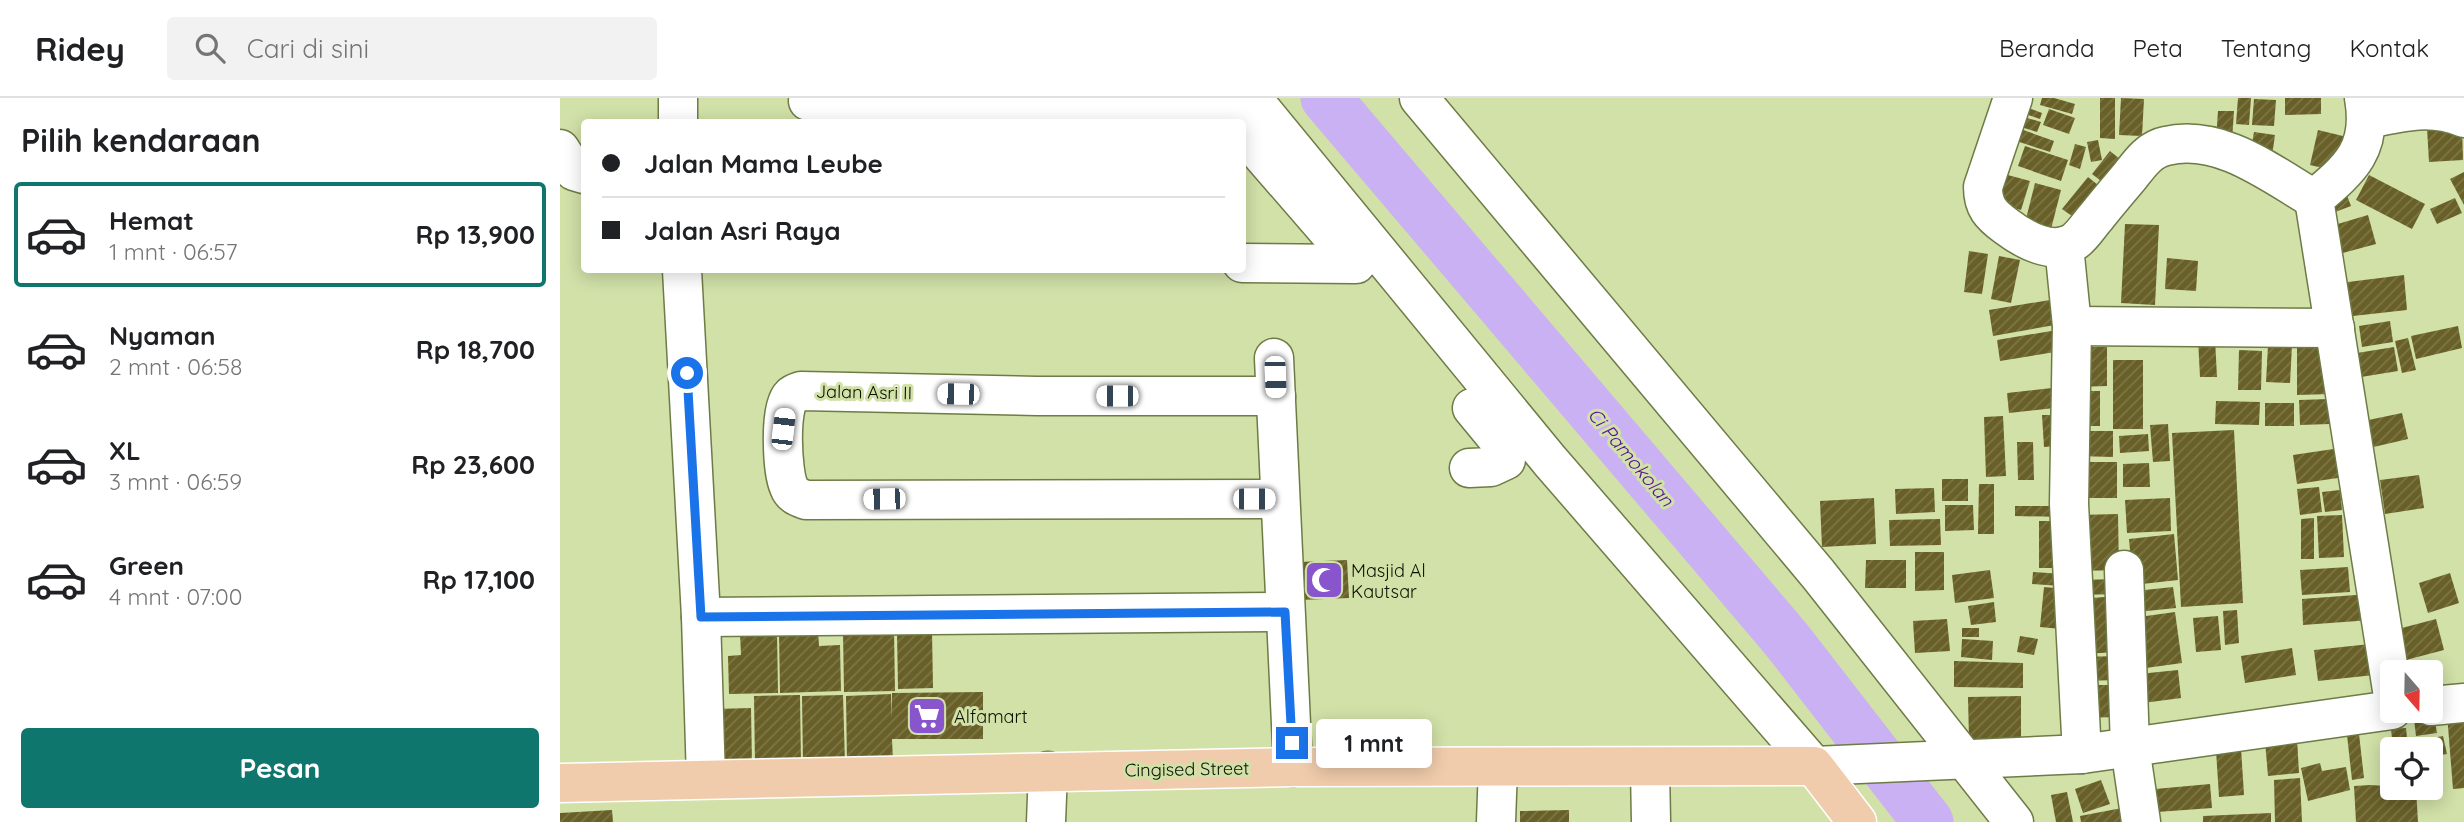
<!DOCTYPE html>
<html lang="id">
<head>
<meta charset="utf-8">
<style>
  body { margin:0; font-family:Quicksand,sans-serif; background:#f2f2f2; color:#202124; height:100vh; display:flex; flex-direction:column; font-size:26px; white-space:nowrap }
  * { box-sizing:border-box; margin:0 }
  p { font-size:23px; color:#757577 }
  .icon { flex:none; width:38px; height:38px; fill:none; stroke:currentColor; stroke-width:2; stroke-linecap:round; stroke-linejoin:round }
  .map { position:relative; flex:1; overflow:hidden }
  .drawer { display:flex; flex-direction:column; background:#fff; width:560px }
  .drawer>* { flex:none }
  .banner { position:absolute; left:21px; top:21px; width:665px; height:154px; border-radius:7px; box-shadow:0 4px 18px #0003; display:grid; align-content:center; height:154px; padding:0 21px; background:#fff }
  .needle { width:46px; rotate:160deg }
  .fabs { position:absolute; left:1820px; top:562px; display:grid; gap:14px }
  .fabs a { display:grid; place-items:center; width:63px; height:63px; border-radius:7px; background:#fff; box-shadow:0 4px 18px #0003; font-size:35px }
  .end { position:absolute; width:32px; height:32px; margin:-16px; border:9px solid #1a73e8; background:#fff; box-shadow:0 0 0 4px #fff }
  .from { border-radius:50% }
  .bubble { position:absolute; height:49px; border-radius:7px; background:#fff; box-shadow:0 4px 18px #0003; font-size:23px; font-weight:800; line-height:49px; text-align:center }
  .car { position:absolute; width:21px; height:42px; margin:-21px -10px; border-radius:9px; box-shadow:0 0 5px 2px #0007; background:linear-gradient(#fff 24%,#345 0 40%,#fff 0 76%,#345 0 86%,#fff 0) }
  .banner b { display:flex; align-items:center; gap:24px; height:66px; font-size:26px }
  .banner b+b { border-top:2px solid #e0e0e0 }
  .banner i { width:18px; height:18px; background:#202124 }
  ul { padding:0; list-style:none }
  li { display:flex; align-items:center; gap:21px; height:105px; margin:0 14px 10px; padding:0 7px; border:4px solid transparent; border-radius:7px }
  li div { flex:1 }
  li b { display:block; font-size:26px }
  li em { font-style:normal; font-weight:800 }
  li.active { border-color:#0f766e }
  li>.icon { width:63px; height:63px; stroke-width:1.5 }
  h2 { padding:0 21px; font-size:32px; line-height:84px }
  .primary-button { display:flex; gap:14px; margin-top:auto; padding:14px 21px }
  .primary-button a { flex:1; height:80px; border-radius:7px; background:#0f766e; color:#fff; font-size:28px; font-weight:800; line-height:80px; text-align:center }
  header { display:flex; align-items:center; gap:42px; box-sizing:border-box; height:98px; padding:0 35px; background:#fff; border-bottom:2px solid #e0e0e0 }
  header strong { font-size:33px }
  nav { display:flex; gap:38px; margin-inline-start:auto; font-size:24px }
  .search { width:490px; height:63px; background:#f2f2f2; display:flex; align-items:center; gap:18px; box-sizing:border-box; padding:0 24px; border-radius:7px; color:#757577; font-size:26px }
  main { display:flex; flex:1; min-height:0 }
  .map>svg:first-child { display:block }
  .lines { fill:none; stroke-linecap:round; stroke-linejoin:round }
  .river { stroke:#c9b1f4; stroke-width:51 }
  .building { fill:url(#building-hatch) }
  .minor-casing { stroke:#6d7b46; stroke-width:41 }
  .major-casing { stroke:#fff; stroke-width:41 }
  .minor { stroke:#fff; stroke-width:38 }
  .major { stroke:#f1ccac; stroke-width:38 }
  .route { stroke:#1a73e8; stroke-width:9 }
  .labels { text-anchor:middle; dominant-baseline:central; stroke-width:6; stroke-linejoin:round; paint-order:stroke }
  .street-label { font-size:18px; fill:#0c1100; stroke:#d1e1a8 }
  .poi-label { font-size:18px; fill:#0c1100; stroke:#d1e1a8; text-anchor:start }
  .water-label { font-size:19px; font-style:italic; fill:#560e95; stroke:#d1e1a8 }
</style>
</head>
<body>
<header>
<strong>Ridey</strong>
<div class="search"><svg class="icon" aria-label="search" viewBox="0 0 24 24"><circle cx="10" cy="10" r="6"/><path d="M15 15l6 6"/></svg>Cari di sini</div>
<nav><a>Beranda</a><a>Peta</a><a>Tentang</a><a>Kontak</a></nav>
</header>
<main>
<section class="drawer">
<h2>Pilih kendaraan</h2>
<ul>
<li class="active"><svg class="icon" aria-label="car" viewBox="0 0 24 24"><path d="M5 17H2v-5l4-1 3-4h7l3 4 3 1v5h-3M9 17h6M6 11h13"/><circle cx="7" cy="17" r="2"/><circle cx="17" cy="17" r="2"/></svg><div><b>Hemat</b><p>1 mnt · 06:57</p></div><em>Rp 13,900</em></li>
<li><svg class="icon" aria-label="car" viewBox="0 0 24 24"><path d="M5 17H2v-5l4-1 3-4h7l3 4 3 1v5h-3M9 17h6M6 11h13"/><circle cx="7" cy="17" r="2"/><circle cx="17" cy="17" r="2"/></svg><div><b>Nyaman</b><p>2 mnt · 06:58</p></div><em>Rp 18,700</em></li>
<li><svg class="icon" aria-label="car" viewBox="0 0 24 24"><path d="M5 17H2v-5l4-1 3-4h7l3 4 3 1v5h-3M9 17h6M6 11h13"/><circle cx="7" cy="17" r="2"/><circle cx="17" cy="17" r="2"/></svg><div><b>XL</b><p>3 mnt · 06:59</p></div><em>Rp 23,600</em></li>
<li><svg class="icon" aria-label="car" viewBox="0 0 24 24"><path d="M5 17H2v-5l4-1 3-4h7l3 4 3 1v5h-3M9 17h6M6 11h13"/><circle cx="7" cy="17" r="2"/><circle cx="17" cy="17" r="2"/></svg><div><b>Green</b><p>4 mnt · 07:00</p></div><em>Rp 17,100</em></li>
</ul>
<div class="primary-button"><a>Pesan</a></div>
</section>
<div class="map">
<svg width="1904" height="724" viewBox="0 0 1904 724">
  <defs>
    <pattern id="building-hatch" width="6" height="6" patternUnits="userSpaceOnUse" patternTransform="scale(1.75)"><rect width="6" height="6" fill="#696027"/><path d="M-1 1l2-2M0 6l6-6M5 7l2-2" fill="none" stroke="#7c764a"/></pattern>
  </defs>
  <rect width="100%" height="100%" fill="#d1e1a8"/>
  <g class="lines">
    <path class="river" d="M766,0L1226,541L1368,724"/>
  </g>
  <g class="building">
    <path d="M1482,0H1494L1515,6L1512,16L1480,7Z"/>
    <path d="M1540,0H1555V41L1540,40Z"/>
    <path d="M1561,0L1584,1L1582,38L1559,37Z"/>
    <path d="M1678,0H1691L1689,27L1676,26Z"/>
    <path d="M1725,0H1761V16L1725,17Z"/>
    <path d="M1694,1L1716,2L1714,28L1692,27Z"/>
    <path d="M1463,8L1482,15L1480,21L1460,14Z"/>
    <path d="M1489,11L1515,20L1509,36L1483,27Z"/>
    <path d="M1658,13H1674L1672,42H1656Z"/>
    <path d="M1464,19L1481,24L1477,34L1461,29Z"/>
    <path d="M1452,28L1494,43L1490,54L1447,40Z"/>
    <path d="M1902,29L1903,62L1869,64L1867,30Z"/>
    <path d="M1758,32L1787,39L1780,74L1750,67Z"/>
    <path d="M1694,34L1715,37L1711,65L1689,62Z"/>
    <path d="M1538,42L1542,62L1531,64L1527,44Z"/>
    <path d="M1515,46L1526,49L1520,71L1509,67Z"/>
    <path d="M1465,48L1508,62L1501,83L1458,68Z"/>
    <path d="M1550,53L1566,66L1549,89L1532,76Z"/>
    <path d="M1904,74V107L1890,81Z"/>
    <path d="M1444,76L1470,83L1461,112L1435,105Z"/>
    <path d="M1809,77L1865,106L1852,131L1796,102Z"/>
    <path d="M1528,79L1543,91L1519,123L1502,111Z"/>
    <path d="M1475,85L1501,92L1490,135L1464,129Z"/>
    <path d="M1786,95L1791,108L1770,116L1765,102Z"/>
    <path d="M1895,100L1902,115L1877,126L1870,111Z"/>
    <path d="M1808,117L1816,146L1779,156L1771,128Z"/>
    <path d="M1565,126L1599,127L1595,207L1561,205Z"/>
    <path d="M1409,153L1428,156L1422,196L1404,194Z"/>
    <path d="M1439,158L1460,162L1451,205L1431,201Z"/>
    <path d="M1607,160L1638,163L1636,193L1605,191Z"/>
    <path d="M1844,177L1847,212L1784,219L1780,185Z"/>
    <path d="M1502,200L1506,225L1433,238L1429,212Z"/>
    <path d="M1830,223L1833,244L1802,249L1799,228Z"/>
    <path d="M1898,228L1902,250L1856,261L1851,238Z"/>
    <path d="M1503,231L1507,252L1440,263L1437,242Z"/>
    <path d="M1770,238L1771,296L1737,297V239Z"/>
    <path d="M1848,240L1856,272L1842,275L1835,243Z"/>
    <path d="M1638,241H1655L1657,279H1640Z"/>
    <path d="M1708,247H1732L1730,285L1706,284Z"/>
    <path d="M1515,249H1547V288L1515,289Z"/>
    <path d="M1834,249L1838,273L1801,279L1797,255Z"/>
    <path d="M1679,252L1702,253L1701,292H1678Z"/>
    <rect x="1553" y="262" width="30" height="69"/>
    <path d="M1501,289L1503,309L1449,315L1447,295Z"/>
    <rect x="1518" y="293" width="22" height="35"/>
    <path d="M1769,301L1770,326L1740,327L1739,302Z"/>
    <path d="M1656,303L1700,304L1699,327L1655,326Z"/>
    <rect x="1705" y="305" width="29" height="23"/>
    <path d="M1842,315L1848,341L1805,351L1799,324Z"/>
    <path d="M1482,317H1496L1498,348L1484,349Z"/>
    <path d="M1443,318L1446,378L1426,379L1424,319Z"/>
    <path d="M1608,326L1610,363L1593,364L1590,327Z"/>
    <path d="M1674,332L1683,505L1621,509L1612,335Z"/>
    <path d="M1517,333H1553V359L1516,358Z"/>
    <path d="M1588,336L1589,353L1560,355L1559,338Z"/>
    <path d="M1457,344H1473L1474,382H1458Z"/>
    <path d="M1787,349L1791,378L1737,386L1733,357Z"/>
    <rect x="1514" y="364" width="43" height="36"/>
    <path d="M1589,365L1590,389H1563V366Z"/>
    <path d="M1859,377L1864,410L1825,416L1820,382Z"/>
    <rect x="1382" y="381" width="26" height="22"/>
    <path d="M1419,386H1434V436H1418Z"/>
    <path d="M1759,389L1762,414L1740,417L1737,391Z"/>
    <path d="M1374,390L1375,414L1336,416L1335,391Z"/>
    <path d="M1780,392L1782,412L1765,414L1762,394Z"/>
    <path d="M1314,400L1316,446L1262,449L1260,403Z"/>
    <path d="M1610,400L1611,433L1567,435L1565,402Z"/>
    <path d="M1385,407H1413L1414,432L1385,433Z"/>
    <path d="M1455,408H1503V419L1455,418Z"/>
    <path d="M1558,416L1559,472L1520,473L1519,417Z"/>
    <path d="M1782,417L1784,459L1759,460L1757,418Z"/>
    <path d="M1754,420V461H1741V421Z"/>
    <path d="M1380,421L1381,447L1330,448L1329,422Z"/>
    <rect x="1479" y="423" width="24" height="47"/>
    <path d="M1614,436L1618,482L1573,487L1569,441Z"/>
    <path d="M1355,454H1384V492L1355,493Z"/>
    <path d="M787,462L789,500L741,502L739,464Z"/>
    <path d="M1306,462H1346V490H1305Z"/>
    <path d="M1788,469L1790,494L1742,497L1740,472Z"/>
    <path d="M1430,472L1434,500L1395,505L1392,477Z"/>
    <path d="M1473,474L1503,476L1502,488L1472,486Z"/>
    <path d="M1890,475L1899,505L1868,515L1859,485Z"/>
    <path d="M1560,481V496L1516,497V482Z"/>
    <path d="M1484,489L1505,491L1501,531L1480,529Z"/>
    <path d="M1613,489L1616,510L1577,514L1575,493Z"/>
    <path d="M1809,496L1811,522L1743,527L1742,501Z"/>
    <path d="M1559,498L1561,554L1520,556L1517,501Z"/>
    <path d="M1434,504L1436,524L1411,527L1408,508Z"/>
    <path d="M1677,512L1679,545L1665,547L1663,513Z"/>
    <path d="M1615,514L1622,565L1586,570L1579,519Z"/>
    <path d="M1658,518L1661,552L1636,554L1633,520Z"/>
    <path d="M1387,521L1390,553L1355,555L1353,523Z"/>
    <path d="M1876,521L1884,552L1846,562L1838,531Z"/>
    <rect x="1402" y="530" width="17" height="9"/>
    <path d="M258,532L259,548L280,547L281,593L220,595L219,534Z"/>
    <path d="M334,533L335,593L284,594L283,534Z"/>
    <path d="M372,533L373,590L338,591L337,534Z"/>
    <path d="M217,534L218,595L169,596L168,558L181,557L180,535Z"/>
    <path d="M1460,538L1478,541L1474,557L1457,554Z"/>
    <path d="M1402,541L1433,543L1432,562L1401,559Z"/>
    <path d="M1810,546L1814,577L1758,583L1754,552Z"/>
    <path d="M1732,550L1736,577L1685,585L1681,558Z"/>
    <path d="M1560,558V582L1519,583V559Z"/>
    <path d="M1394,563L1463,565V590L1394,589Z"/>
    <path d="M1618,572L1621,600L1583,605L1579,576Z"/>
    <path d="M1521,587H1557V619L1521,620Z"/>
    <path d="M423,594V641H332L333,663L287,665L286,598L331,596L332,621V595Z"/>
    <path d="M240,597L241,666L195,667L194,598Z"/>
    <path d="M283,597L285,665L243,666L242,598Z"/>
    <path d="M1461,598V641L1409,642L1408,599Z"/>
    <path d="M191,610L192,666L155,667L154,611Z"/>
    <path d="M1904,615V690L1893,691L1887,616Z"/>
    <path d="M1874,618L1877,635L1856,638L1854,621Z"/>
    <path d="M1846,630L1848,651H1833L1831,631Z"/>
    <path d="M1799,636L1804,680L1792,682L1787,637Z"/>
    <path d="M1883,638L1887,656L1871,659L1867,641Z"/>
    <path d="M1737,640L1739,675L1708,678L1705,643Z"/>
    <path d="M1681,650L1684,697L1659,699L1656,652Z"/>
    <path d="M1760,665L1762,673L1786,669L1790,692L1748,703L1741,670Z"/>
    <path d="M1740,680L1742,724H1715L1714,682Z"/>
    <path d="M1541,682L1550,706L1523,715L1515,691Z"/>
    <path d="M1650,686L1652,710L1597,714L1595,691Z"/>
    <path d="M1810,687L1856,690L1858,724H1796L1794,688Z"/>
    <path d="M1507,694L1513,724H1496L1491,697Z"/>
    <path d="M1562,710L1565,724H1521L1520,718Z"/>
    <path d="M52,712L53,724H0V715Z"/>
    <path d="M1009,712V724H960V713Z"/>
    <path d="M1711,715V724H1643V718Z"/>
  </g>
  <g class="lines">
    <g class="minor-casing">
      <g id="minor">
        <path d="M118,0V24"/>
        <path d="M692,0L990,363L1254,668L1522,656L1832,612"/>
        <path d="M859,0L1258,476L1454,724"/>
        <path d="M1453,0L1423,89C1423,109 1431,117 1446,128C1463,141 1494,159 1515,143C1523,137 1529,127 1536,119C1547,105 1559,91 1570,78C1580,65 1590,51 1606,48C1660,35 1711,76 1754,101"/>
        <path d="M1804,0C1813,51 1791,70 1754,101L1832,592"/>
        <path d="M248,3L331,9L666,14"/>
        <path d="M1808,21C1841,14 1871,6 1904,20"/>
        <path d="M682,34L786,154"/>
        <path d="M0,51L14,73L24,76"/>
        <path d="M1504,148L1512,228L1509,406L1522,656"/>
        <path d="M682,165L796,166L807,152"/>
        <path d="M122,172L141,519L146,681"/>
        <path d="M1512,228L1775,230"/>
        <path d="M714,260L733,669"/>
        <path d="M716,298H477L241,293C238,294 234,295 231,298C219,309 222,374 229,389C232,397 238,399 246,402L720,401"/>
        <path d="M909,370L931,369L946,362L945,350L912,310"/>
        <path d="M1564,472L1570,649L1581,724"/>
        <path d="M141,519L725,514"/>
        <path d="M1871,608L1904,605"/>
        <path d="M1090,670L1091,724"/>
        <path d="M486,724L488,673"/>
        <path d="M936,724L938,669"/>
      </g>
    </g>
    <g class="major-casing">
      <path id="major" d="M0,685L733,669L1254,668L1297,724"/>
    </g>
    <use href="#minor" class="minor"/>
    <use href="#major" class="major"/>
  </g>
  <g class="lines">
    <path class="route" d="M127,275L141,519L725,514L732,645"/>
  </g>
  <defs>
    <g id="mosque-square" transform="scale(2.0125)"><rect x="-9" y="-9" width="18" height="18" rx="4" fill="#8955cd" stroke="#d1e1a8"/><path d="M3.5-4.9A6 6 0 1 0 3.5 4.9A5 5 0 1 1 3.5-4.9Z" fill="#fff"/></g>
    <g id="supermarket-square" transform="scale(2.0125)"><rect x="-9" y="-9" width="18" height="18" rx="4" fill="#8955cd" stroke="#d1e1a8"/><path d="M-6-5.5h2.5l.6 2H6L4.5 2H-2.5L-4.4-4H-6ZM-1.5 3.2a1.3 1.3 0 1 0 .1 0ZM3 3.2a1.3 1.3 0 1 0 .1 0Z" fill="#fff"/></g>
  </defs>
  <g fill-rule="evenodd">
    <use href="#mosque-square" x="764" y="482"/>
    <use href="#supermarket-square" x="367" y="618"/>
  </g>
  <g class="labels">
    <g class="street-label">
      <text transform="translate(304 294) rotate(1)">Jalan Asri II</text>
      <text transform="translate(627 671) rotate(-1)">Cingised Street</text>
    </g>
    <g class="poi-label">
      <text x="791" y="472">Masjid Al<tspan x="791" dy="21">Kautsar</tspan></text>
      <text x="394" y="618">Alfamart</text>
    </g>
    <g class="water-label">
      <text transform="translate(1071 359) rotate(50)">Ci Pamokolan</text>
    </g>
  </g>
</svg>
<div class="fabs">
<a><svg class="needle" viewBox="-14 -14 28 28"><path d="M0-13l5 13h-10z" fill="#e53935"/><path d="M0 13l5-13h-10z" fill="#757577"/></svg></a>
<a><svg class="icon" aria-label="locate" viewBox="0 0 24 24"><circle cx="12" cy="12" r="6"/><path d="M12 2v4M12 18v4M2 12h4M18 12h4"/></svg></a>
</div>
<i class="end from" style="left:127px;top:275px"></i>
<i class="end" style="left:732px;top:645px"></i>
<div class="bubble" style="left:756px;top:621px;width:116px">1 mnt</div>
<i class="car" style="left:715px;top:279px;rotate:178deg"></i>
<i class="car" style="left:398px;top:296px;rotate:271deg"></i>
<i class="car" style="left:557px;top:298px;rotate:270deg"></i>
<i class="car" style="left:223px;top:331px;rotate:7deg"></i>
<i class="car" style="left:324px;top:401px;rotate:269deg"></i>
<i class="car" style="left:694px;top:401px;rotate:90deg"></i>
<div class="banner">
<b><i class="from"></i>Jalan Mama Leube</b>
<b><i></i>Jalan Asri Raya</b>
</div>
</div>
</main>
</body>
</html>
